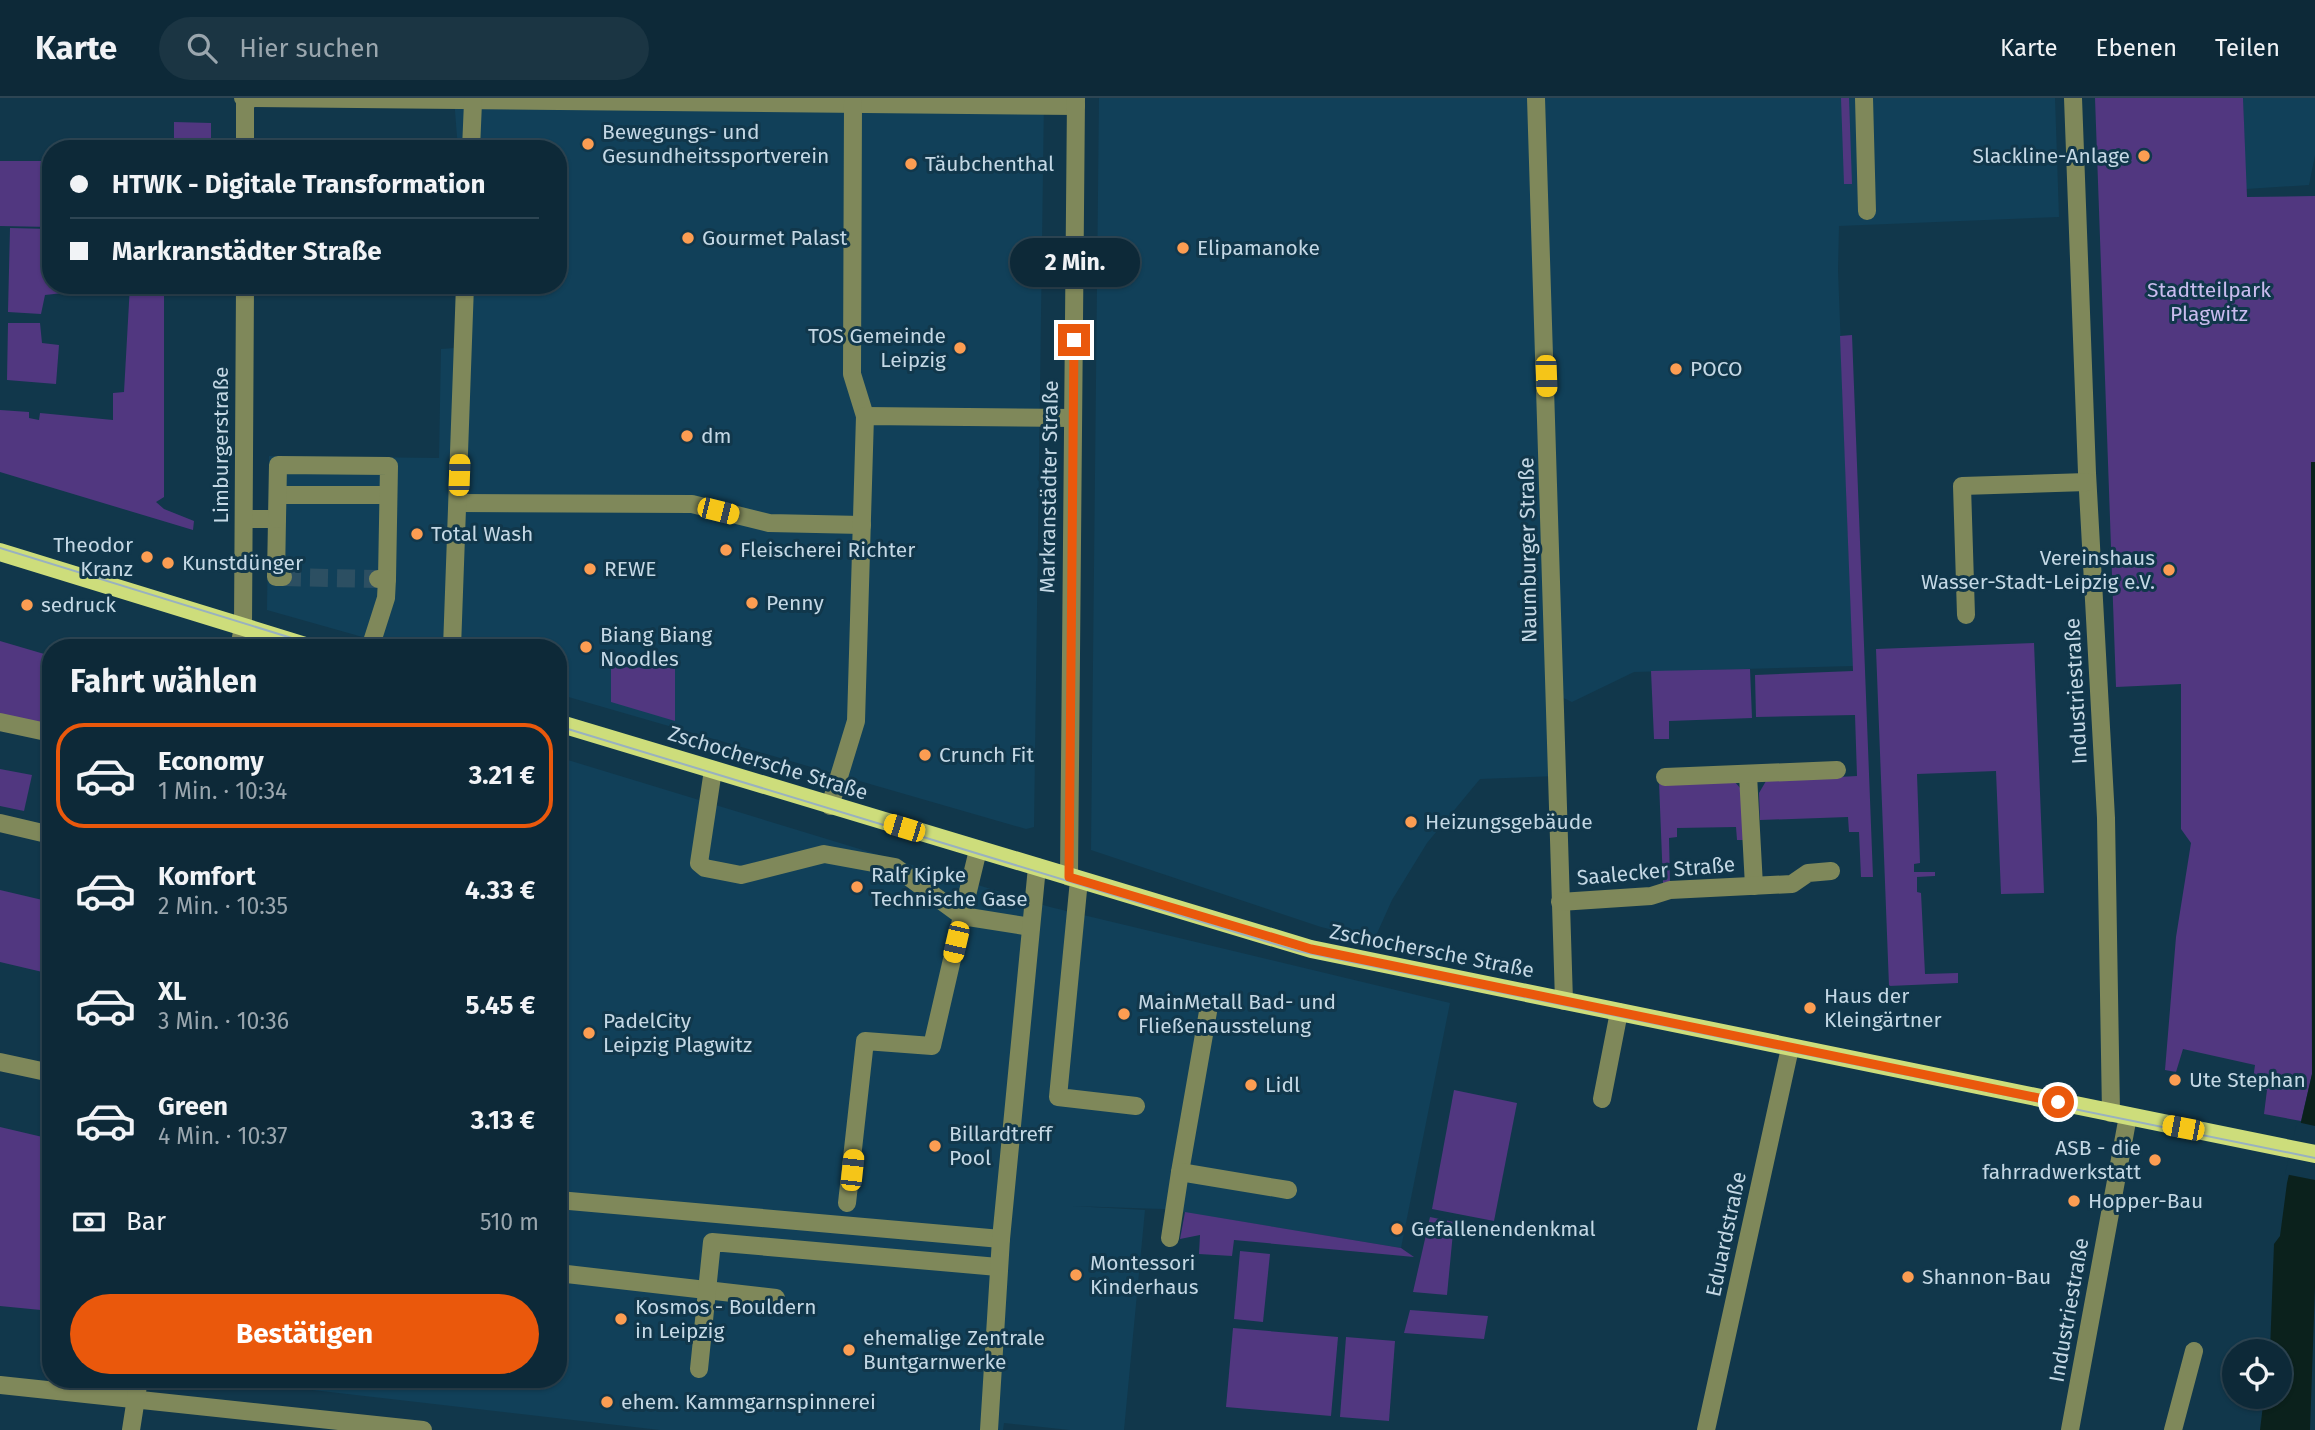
<!DOCTYPE html>
<html lang="de">
<head>
<meta charset="utf-8">
<style>
  body { margin:0; font-family:"Fira Sans",sans-serif; background:#1b3543; color:#f1f3f6; height:100vh; display:flex; flex-direction:column; font-size:26px; white-space:nowrap }
  * { box-sizing:border-box; margin:0 }
  p { font-size:23px; color:#9aa6ae }
  .icon { flex:none; width:38px; height:38px; fill:none; stroke:currentColor; stroke-width:2; stroke-linecap:round; stroke-linejoin:round }
  .map { position:relative; flex:1; overflow:hidden }
  .sheet { position:absolute; left:42px; top:541px; width:525px; height:749px; display:flex; flex-direction:column; background:#0d2938; border-radius:28px; box-shadow:0 2px 5px #0004,0 0 0 2px #2d4553 }
  .sheet>* { flex:none }
  .guide { position:absolute; left:42px; top:42px; width:525px; height:154px; border-radius:28px; box-shadow:0 2px 5px #0004,0 0 0 2px #2d4553; display:grid; align-content:center; height:154px; padding:0 28px; background:#0d2938 }
  .fabs { position:absolute; left:2222px; top:1241px; display:grid; gap:14px }
  .fabs a { display:grid; place-items:center; width:70px; height:70px; border-radius:50%; background:#0d2938; box-shadow:0 2px 5px #0004,0 0 0 2px #2d4553; font-size:35px }
  .end { position:absolute; width:32px; height:32px; margin:-16px; border:9px solid #ea580c; background:#fff; box-shadow:0 0 0 4px #fff }
  .from { border-radius:50% }
  .bubble { position:absolute; height:49px; border-radius:24px; background:#0d2938; box-shadow:0 2px 5px #0004,0 0 0 2px #2d4553; font-size:23px; font-weight:700; line-height:49px; text-align:center }
  .car { position:absolute; width:21px; height:42px; margin:-21px -10px; border-radius:9px; box-shadow:0 0 5px 2px #0007; background:linear-gradient(#f5c518 24%,#345 0 40%,#f5c518 0 76%,#345 0 86%,#f5c518 0) }
  .guide b { display:flex; align-items:center; gap:24px; height:66px; font-size:26px }
  .guide b+b { border-top:2px solid #2d4553 }
  .guide i { width:18px; height:18px; background:#f1f3f6 }
  ul { padding:0; list-style:none }
  li { display:flex; align-items:center; gap:21px; height:105px; margin:0 14px 10px; padding:0 14px; border:4px solid transparent; border-radius:28px }
  li div { flex:1 }
  li b { display:block; font-size:26px }
  li em { font-style:normal; font-weight:700 }
  li.selected { border-color:#ea580c }
  li>.icon { width:63px; height:63px; stroke-width:1.5 }
  h2 { padding:0 28px; font-size:32px; line-height:84px }
  .pay { display:flex; align-items:center; gap:18px; height:77px; padding:0 28px; font-size:26px }
  .pay p { margin-inline-start:auto }
  .cta { display:flex; gap:14px; margin-top:auto; padding:14px 28px }
  .cta a { flex:1; height:80px; border-radius:42px; background:#ea580c; color:#fff; font-size:28px; font-weight:700; line-height:80px; text-align:center }
  header { display:flex; align-items:center; gap:42px; box-sizing:border-box; height:98px; padding:0 35px; background:#0d2938; border-bottom:2px solid #2d4553 }
  header strong { font-size:33px }
  nav { display:flex; gap:38px; margin-inline-start:auto; font-size:24px }
  .search { width:490px; height:63px; background:#1b3543; display:flex; align-items:center; gap:18px; box-sizing:border-box; padding:0 24px; border-radius:38px; color:#9aa6ae; font-size:26px }
  .map>svg:first-child { display:block }
  .built { fill:#114059 }
  .green { fill:#513780 }
  .water { fill:#0b211c }
  .pier { fill:#11374b }
  .lines { fill:none; stroke-linecap:round; stroke-linejoin:round }
  .minor-tunnel { stroke:#2c4f62; stroke-width:18; stroke-dasharray:18 9; stroke-linecap:butt }
  .minor { stroke:#7f885a; stroke-width:18 }
  .major { stroke:#cddd7b; stroke-width:18 }
  .tram { stroke:#99b1c0; stroke-width:2 }
  .route { stroke:#ea580c; stroke-width:9 }
  .poi-dot { fill:#fc9d52; stroke:#11374b; stroke-width:2.5 }
  .labels { text-anchor:middle; dominant-baseline:central; stroke-width:6; stroke-linejoin:round; paint-order:stroke }
  .poi-label { font-size:21px; fill:#c4d8e5; stroke:#11374b; text-anchor:start }
  .park-label { font-size:21px; fill:#c9bcee; stroke:#11374b }
  .street-label { font-size:21px; fill:#c4d8e5; stroke:#11374b }
</style>
</head>
<body>
<header>
<strong>Karte</strong>
<div class="search"><svg class="icon" aria-label="search" viewBox="0 0 24 24"><circle cx="10" cy="10" r="6"/><path d="M15 15l6 6"/></svg>Hier suchen</div>
<nav><a>Karte</a><a>Ebenen</a><a>Teilen</a></nav>
</header>
<div class="map">
<svg width="2315" height="1332" viewBox="0 0 2315 1332">
  <rect width="100%" height="100%" fill="#11374b"/>
  <g class="built">
    <path d="M454,0H1044L1034,729L1026,731L558,596V550L398,549L267,512L269,358L439,360L441,251L455,250L456,187H558V51H458Z"/>
    <path d="M1099,0H2055L2059,119L1839,128L1838,172L1853,568L1634,574L1572,604L1555,596L1557,678L1480,681L1427,745L1392,802L1374,842L1321,829L1091,752Z"/>
    <path d="M2243,0H2315V57L2309,87L2246,91Z"/>
    <path d="M558,659L1050,809L1450,905L1401,1150L1163,1111L1072,1108L1145,1112L1124,1332H1070L1004,1325L1003,1332H660L216,1281H558Z"/>
  </g>
  <g class="green">
    <path d="M1841,0H1849L1852,86H1844Z"/>
    <path d="M2095,0H2243L2247,99L2315,98V364L2311,365L2312,976L2301,1023L2264,1016L2267,992L2252,989L2255,967L2183,951L2176,974L2165,972L2176,839L2191,745L2181,731V586L2116,589Z"/>
    <path d="M174,24L211,25V51H174Z"/>
    <path d="M0,63H51V129L0,128Z"/>
    <path d="M10,130L51,131V187H64L63,195L45,197L41,216L8,214Z"/>
    <path d="M130,187H164V399L156,404L164,411L194,423L193,432L0,374V312L29,314V320L39,322L40,315L113,322V295L124,294Z"/>
    <path d="M8,225H40L42,245L59,247L56,286L7,282Z"/>
    <path d="M1852,237L1873,779H1861L1859,734H1849L1848,719L1760,722L1759,695L1766,683L1857,678L1855,617L1756,619L1755,577L1853,573L1840,238Z"/>
    <path d="M0,543L51,558V631L0,620Z"/>
    <path d="M2034,545L2044,795L2001,796L1996,673L1917,676L1920,765L1914,766V774H1935V778L1917,779V794L1921,795L1925,876L1958,875V885L1889,888L1876,551Z"/>
    <path d="M611,569L675,570V623L611,604Z"/>
    <path d="M1750,571L1752,620L1669,623V641H1654L1651,573Z"/>
    <path d="M0,671L32,677L24,713L0,708Z"/>
    <path d="M1734,683L1741,691L1745,742H1737L1736,729L1677,730V739L1669,740L1670,785H1663L1659,684Z"/>
    <path d="M0,792L51,804V876L0,864Z"/>
    <path d="M1454,992L1517,1005L1494,1123L1432,1111Z"/>
    <path d="M0,1029L51,1041V1213L0,1208Z"/>
    <path d="M1185,1114L1401,1150L1414,1159L1234,1142L1232,1158L1199,1156L1200,1137L1180,1141Z"/>
    <path d="M1430,1119L1454,1124L1447,1197L1413,1194Z"/>
    <path d="M1240,1153L1270,1156L1263,1224L1234,1221Z"/>
    <path d="M1410,1212L1488,1218L1484,1241L1404,1235Z"/>
    <path d="M1233,1230L1338,1239L1331,1318L1226,1309Z"/>
    <path d="M1346,1239L1395,1243L1389,1323L1340,1319Z"/>
  </g>
  <path class="water" d="M2311,364H2315V1189L2310,1332H2260L2264,1299L2280,1298V1253H2270L2274,1146L2280,1138L2287,1085L2312,976Z"/>
  <path class="pier" d="M2297,1024L2315,1028V1082L2285,1076Z"/>
  <g class="lines">
    <path class="minor-tunnel" d="M283,479L378,481"/>
    <g class="minor">
      <path d="M243,0L1076,8"/>
      <path d="M1536,0L1564,903"/>
      <path d="M1864,0L1867,113"/>
      <path d="M2073,0L2087,375L2106,720L2111,1015"/>
      <path d="M853,5L852,276L865,318"/>
      <path d="M245,51V0"/>
      <path d="M471,51L473,4"/>
      <path d="M278,397H388"/>
      <path d="M458,405L692,406L769,425L862,427"/>
      <path d="M244,421H277L276,479H283"/>
      <path d="M277,421L278,367L389,368L387,481"/>
      <path d="M1966,517L1962,388L2087,384"/>
      <path d="M239,550L243,529L245,187"/>
      <path d="M370,550L386,500L387,481H378"/>
      <path d="M452,550L465,187"/>
      <path d="M0,624L51,635"/>
      <path d="M713,672L699,765L705,770L741,777L824,756L895,769L962,818L978,752"/>
      <path d="M1748,677L1754,788"/>
      <path d="M1665,679L1837,672"/>
      <path d="M830,708L856,623L865,318L1073,320"/>
      <path d="M0,725L51,737"/>
      <path d="M1069,779L1076,0"/>
      <path d="M1079,782L1058,999L1136,1008"/>
      <path d="M1560,804L1651,798L1670,792L1792,786L1808,775L1831,773"/>
      <path d="M0,964L51,975"/>
      <path d="M1602,1001L1619,914"/>
      <path d="M1180,1074L1209,908"/>
      <path d="M558,1102L1001,1141"/>
      <path d="M847,1105L865,943L932,948L962,818L1031,829"/>
      <path d="M1170,1140L1180,1074L1288,1092"/>
      <path d="M558,1175L776,1200"/>
      <path d="M699,1271L712,1144L998,1169"/>
      <path d="M0,1287L423,1332"/>
      <path d="M131,1332L139,1281"/>
      <path d="M989,1332L1001,1141L1037,769"/>
      <path d="M1706,1332L1790,950"/>
      <path d="M2070,1332L2128,1018"/>
      <path d="M2173,1332L2194,1253"/>
    </g>
    <g class="major">
      <path d="M0,454L312,550"/>
      <path d="M558,625L1311,851L2315,1056"/>
    </g>
    <g class="tram">
      <path d="M0,450L324,550"/>
      <path d="M558,628L1298,853L2315,1060"/>
    </g>
  </g>
  <g class="lines">
    <path class="route" d="M1074,242L1069,779L1311,851L2058,1004"/>
  </g>
  <g class="poi-dot">
    <circle cx="588" cy="46" r="7"/>
    <circle cx="2144" cy="58" r="7"/>
    <circle cx="911" cy="66" r="7"/>
    <circle cx="688" cy="140" r="7"/>
    <circle cx="1183" cy="150" r="7"/>
    <circle cx="960" cy="250" r="7"/>
    <circle cx="1676" cy="271" r="7"/>
    <circle cx="687" cy="338" r="7"/>
    <circle cx="417" cy="436" r="7"/>
    <circle cx="726" cy="452" r="7"/>
    <circle cx="147" cy="459" r="7"/>
    <circle cx="168" cy="465" r="7"/>
    <circle cx="590" cy="471" r="7"/>
    <circle cx="2169" cy="472" r="7"/>
    <circle cx="752" cy="505" r="7"/>
    <circle cx="27" cy="507" r="7"/>
    <circle cx="586" cy="549" r="7"/>
    <circle cx="925" cy="657" r="7"/>
    <circle cx="1411" cy="724" r="7"/>
    <circle cx="857" cy="789" r="7"/>
    <circle cx="1810" cy="910" r="7"/>
    <circle cx="1124" cy="916" r="7"/>
    <circle cx="589" cy="935" r="7"/>
    <circle cx="2175" cy="982" r="7"/>
    <circle cx="1251" cy="987" r="7"/>
    <circle cx="935" cy="1048" r="7"/>
    <circle cx="2155" cy="1062" r="7"/>
    <circle cx="2074" cy="1103" r="7"/>
    <circle cx="1397" cy="1131" r="7"/>
    <circle cx="1076" cy="1177" r="7"/>
    <circle cx="1908" cy="1179" r="7"/>
    <circle cx="621" cy="1221" r="7"/>
    <circle cx="849" cy="1252" r="7"/>
    <circle cx="607" cy="1304" r="7"/>
  </g>
  <g class="labels">
    <g class="poi-label">
      <text x="602" y="34">Bewegungs- und<tspan x="602" dy="24">Gesundheitssportverein</tspan></text>
      <text x="2130" y="58" text-anchor="end">Slackline-Anlage</text>
      <text x="925" y="66">Täubchenthal</text>
      <text x="702" y="140">Gourmet Palast</text>
      <text x="1197" y="150">Elipamanoke</text>
      <text x="946" y="238" text-anchor="end">TOS Gemeinde<tspan x="946" dy="24">Leipzig</tspan></text>
      <text x="1690" y="271">POCO</text>
      <text x="701" y="338">dm</text>
      <text x="431" y="436">Total Wash</text>
      <text x="133" y="447" text-anchor="end">Theodor<tspan x="133" dy="24">Kranz</tspan></text>
      <text x="740" y="452">Fleischerei Richter</text>
      <text x="2155" y="460" text-anchor="end">Vereinshaus<tspan x="2155" dy="24">Wasser-Stadt-Leipzig e.V.</tspan></text>
      <text x="182" y="465">Kunstdünger</text>
      <text x="604" y="471">REWE</text>
      <text x="766" y="505">Penny</text>
      <text x="41" y="507">sedruck</text>
      <text x="600" y="537">Biang Biang<tspan x="600" dy="24">Noodles</tspan></text>
      <text x="939" y="657">Crunch Fit</text>
      <text x="1425" y="724">Heizungsgebäude</text>
      <text x="871" y="777">Ralf Kipke<tspan x="871" dy="24">Technische Gase</tspan></text>
      <text x="1824" y="898">Haus der<tspan x="1824" dy="24">Kleingärtner</tspan></text>
      <text x="1138" y="904">MainMetall Bad- und<tspan x="1138" dy="24">Fließenausstelung</tspan></text>
      <text x="603" y="923">PadelCity<tspan x="603" dy="24">Leipzig Plagwitz</tspan></text>
      <text x="2189" y="982">Ute Stephan</text>
      <text x="1265" y="987">Lidl</text>
      <text x="949" y="1036">Billardtreff<tspan x="949" dy="24">Pool</tspan></text>
      <text x="2141" y="1050" text-anchor="end">ASB - die<tspan x="2141" dy="24">fahrradwerkstatt</tspan></text>
      <text x="2088" y="1103">Hopper-Bau</text>
      <text x="1411" y="1131">Gefallenendenkmal</text>
      <text x="1090" y="1165">Montessori<tspan x="1090" dy="24">Kinderhaus</tspan></text>
      <text x="1922" y="1179">Shannon-Bau</text>
      <text x="635" y="1209">Kosmos - Bouldern<tspan x="635" dy="24">in Leipzig</tspan></text>
      <text x="863" y="1240">ehemalige Zentrale<tspan x="863" dy="24">Buntgarnwerke</tspan></text>
      <text x="621" y="1304">ehem. Kammgarnspinnerei</text>
    </g>
    <g class="park-label">
      <text x="2209" y="192">Stadtteilpark<tspan x="2209" dy="24">Plagwitz</tspan></text>
    </g>
    <g class="street-label">
      <text transform="translate(221 347) rotate(-90)">Limburgerstraße</text>
      <text transform="translate(1049 389) rotate(-89)">Markranstädter Straße</text>
      <text transform="translate(1528 452) rotate(-91)">Naumburger Straße</text>
      <text transform="translate(2076 593) rotate(-93)">Industriestraße</text>
      <text transform="translate(768 665) rotate(17)">Zschochersche Straße</text>
      <text transform="translate(1656 773) rotate(-5)">Saalecker Straße</text>
      <text transform="translate(1432 853) rotate(11)">Zschochersche Straße</text>
      <text transform="translate(1726 1136) rotate(-78)">Eduardstraße</text>
      <text transform="translate(2069 1212) rotate(-80)">Industriestraße</text>
    </g>
  </g>
</svg>
<div class="fabs">
<a><svg class="icon" aria-label="locate" viewBox="0 0 24 24"><circle cx="12" cy="12" r="6"/><path d="M12 2v4M12 18v4M2 12h4M18 12h4"/></svg></a>
</div>
<i class="end from" style="left:2058px;top:1004px"></i>
<i class="end" style="left:1074px;top:242px"></i>
<div class="bubble" style="left:1010px;top:140px;width:130px">2 Min.</div>
<i class="car" style="left:1546px;top:278px;rotate:178deg"></i>
<i class="car" style="left:459px;top:377px;rotate:2deg"></i>
<i class="car" style="left:718px;top:413px;rotate:104deg"></i>
<i class="car" style="left:904px;top:730px;rotate:287deg"></i>
<i class="car" style="left:956px;top:844px;rotate:193deg"></i>
<i class="car" style="left:2183px;top:1030px;rotate:281deg"></i>
<i class="car" style="left:852px;top:1072px;rotate:6deg"></i>
<div class="guide">
<b><i class="from"></i>HTWK - Digitale Transformation</b>
<b><i></i>Markranstädter Straße</b>
</div>
<section class="sheet">
<h2>Fahrt wählen</h2>
<ul>
<li class="selected"><svg class="icon" aria-label="car" viewBox="0 0 24 24"><path d="M5 17H2v-5l4-1 3-4h7l3 4 3 1v5h-3M9 17h6M6 11h13"/><circle cx="7" cy="17" r="2"/><circle cx="17" cy="17" r="2"/></svg><div><b>Economy</b><p>1 Min. · 10:34</p></div><em>3.21 €</em></li>
<li><svg class="icon" aria-label="car" viewBox="0 0 24 24"><path d="M5 17H2v-5l4-1 3-4h7l3 4 3 1v5h-3M9 17h6M6 11h13"/><circle cx="7" cy="17" r="2"/><circle cx="17" cy="17" r="2"/></svg><div><b>Komfort</b><p>2 Min. · 10:35</p></div><em>4.33 €</em></li>
<li><svg class="icon" aria-label="car" viewBox="0 0 24 24"><path d="M5 17H2v-5l4-1 3-4h7l3 4 3 1v5h-3M9 17h6M6 11h13"/><circle cx="7" cy="17" r="2"/><circle cx="17" cy="17" r="2"/></svg><div><b>XL</b><p>3 Min. · 10:36</p></div><em>5.45 €</em></li>
<li><svg class="icon" aria-label="car" viewBox="0 0 24 24"><path d="M5 17H2v-5l4-1 3-4h7l3 4 3 1v5h-3M9 17h6M6 11h13"/><circle cx="7" cy="17" r="2"/><circle cx="17" cy="17" r="2"/></svg><div><b>Green</b><p>4 Min. · 10:37</p></div><em>3.13 €</em></li>
</ul>
<div class="pay"><svg class="icon" aria-label="cash" viewBox="0 0 24 24"><path d="M3 7h18v10H3z"/><circle cx="12" cy="12" r="2"/></svg>Bar<p>510 m</p></div>
<div class="cta"><a>Bestätigen</a></div>
</section>
</div>
</body>
</html>
